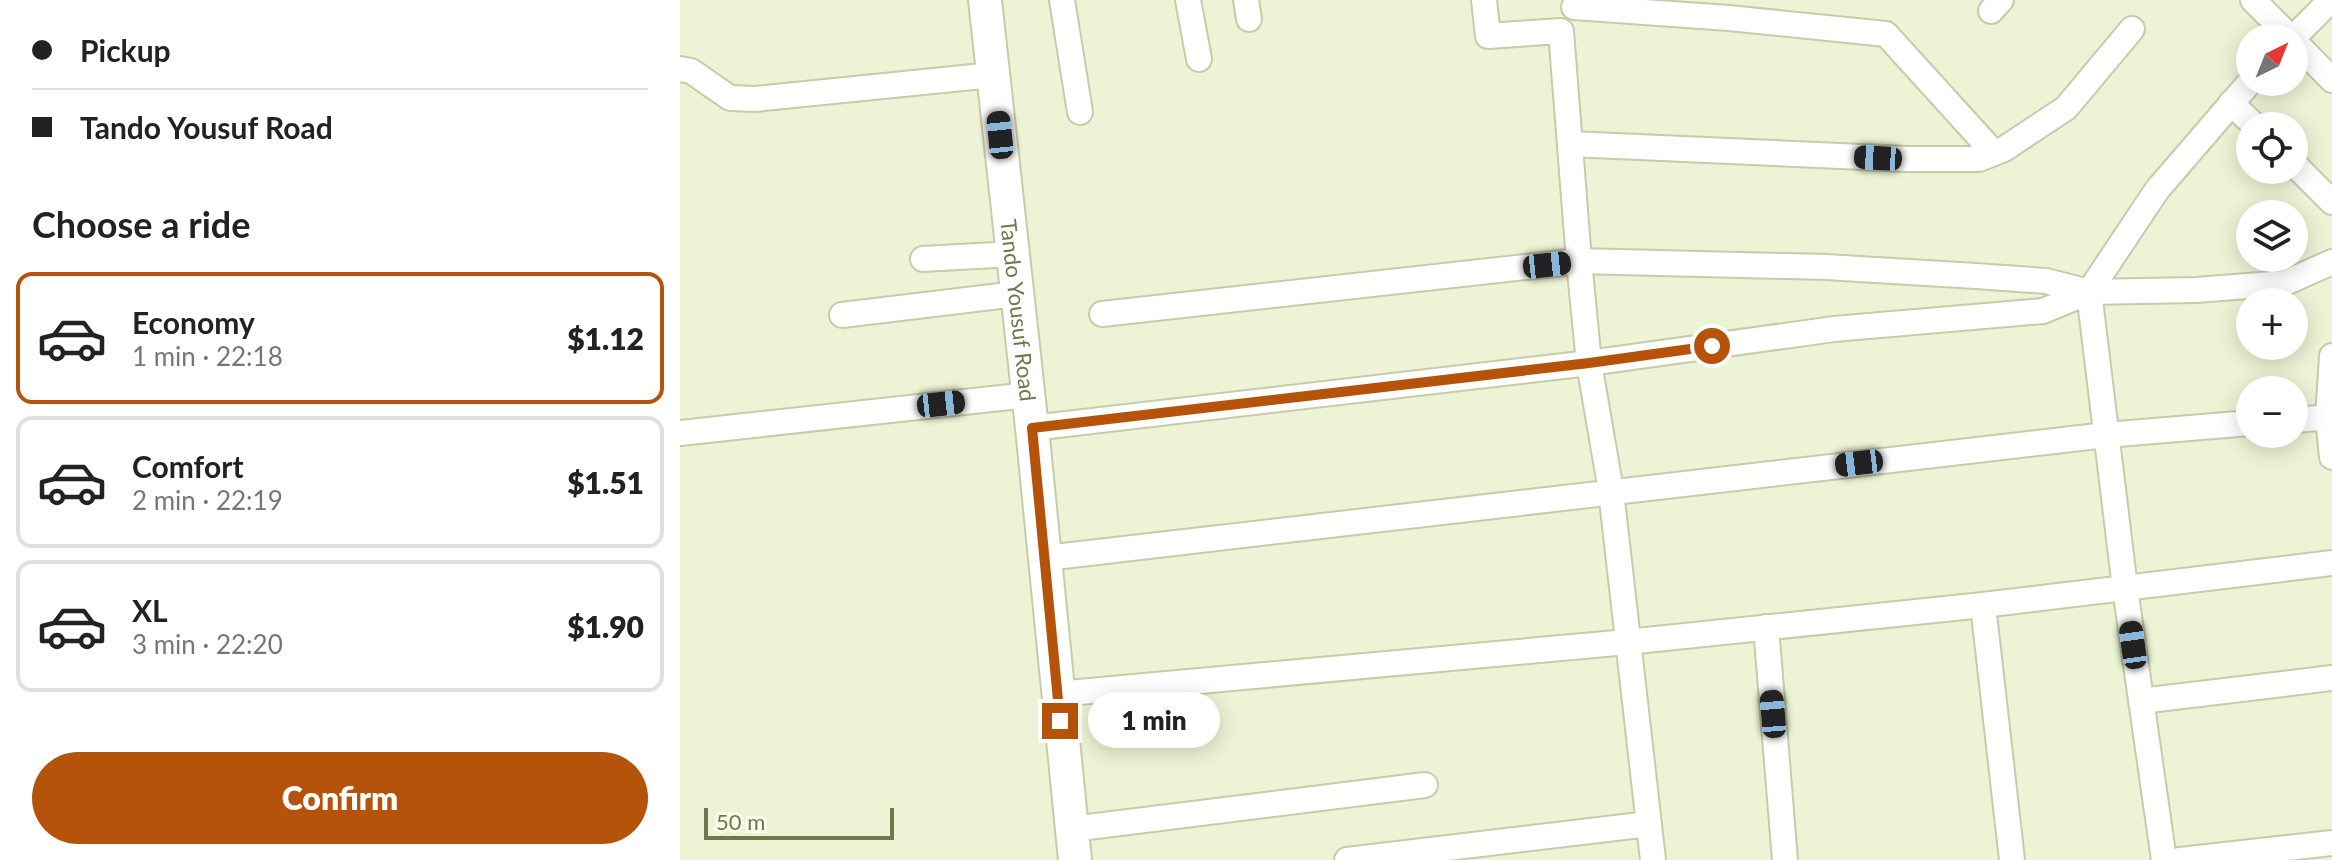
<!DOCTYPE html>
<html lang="en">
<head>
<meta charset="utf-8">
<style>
  body { margin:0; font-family:Lato,sans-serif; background:#f2f2f2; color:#222; height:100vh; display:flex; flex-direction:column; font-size:30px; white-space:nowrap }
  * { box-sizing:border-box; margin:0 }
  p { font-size:26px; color:#767676 }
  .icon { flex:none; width:44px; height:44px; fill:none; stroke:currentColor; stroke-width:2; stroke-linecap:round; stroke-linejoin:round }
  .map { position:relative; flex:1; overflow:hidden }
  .details { display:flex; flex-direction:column; background:#fff; width:680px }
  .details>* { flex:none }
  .top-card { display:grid; align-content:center; height:176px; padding:0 32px; background:#fff }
  .needle { width:52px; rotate:43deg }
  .tools { position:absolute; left:1556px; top:24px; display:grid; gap:16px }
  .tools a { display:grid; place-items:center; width:72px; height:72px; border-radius:50%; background:#fff; box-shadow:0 4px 20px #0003; font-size:40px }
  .scale { position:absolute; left:24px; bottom:20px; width:190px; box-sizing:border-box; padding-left:8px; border:4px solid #74754b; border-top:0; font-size:22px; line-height:28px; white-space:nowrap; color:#74754b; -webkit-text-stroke:6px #faffed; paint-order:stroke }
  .end { position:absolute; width:36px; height:36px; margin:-18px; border:10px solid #b45309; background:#fff; box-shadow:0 0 0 4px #fff }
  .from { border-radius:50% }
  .bubble { position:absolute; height:56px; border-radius:28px; background:#fff; box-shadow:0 4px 20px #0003; font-size:26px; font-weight:800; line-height:56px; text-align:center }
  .car { position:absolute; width:24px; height:48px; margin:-24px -12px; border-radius:10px; box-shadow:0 0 6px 2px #0007; background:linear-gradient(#222 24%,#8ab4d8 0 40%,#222 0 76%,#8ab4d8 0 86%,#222 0) }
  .top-card b { display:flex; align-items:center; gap:28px; height:76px; font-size:30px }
  .top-card b+b { border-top:2px solid #e0e0e0 }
  .top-card i { width:20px; height:20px; background:#222 }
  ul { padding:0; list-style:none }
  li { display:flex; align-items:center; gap:24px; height:132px; margin:0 16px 12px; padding:0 16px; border:4px solid #e0e0e0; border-radius:16px }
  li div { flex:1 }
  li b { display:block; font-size:30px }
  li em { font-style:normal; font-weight:800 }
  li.on { border-color:#b45309 }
  li>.icon { width:72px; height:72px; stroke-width:1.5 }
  h2 { padding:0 32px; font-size:36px; line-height:96px }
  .button { display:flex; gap:16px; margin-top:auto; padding:16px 32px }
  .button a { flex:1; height:92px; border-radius:48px; background:#b45309; color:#fff; font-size:32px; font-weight:800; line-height:92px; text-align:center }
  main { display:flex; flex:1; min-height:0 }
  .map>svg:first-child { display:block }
  .residential { fill:#edf4d5; fill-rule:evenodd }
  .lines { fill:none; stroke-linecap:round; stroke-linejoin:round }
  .minor-casing { stroke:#c8cbaa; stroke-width:28 }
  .tertiary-casing { stroke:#c8cbaa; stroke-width:36 }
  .minor { stroke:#fff; stroke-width:24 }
  .tertiary { stroke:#fff; stroke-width:32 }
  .route { stroke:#b45309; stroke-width:10 }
  .labels { text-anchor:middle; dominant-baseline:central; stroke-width:6; stroke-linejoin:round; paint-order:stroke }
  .street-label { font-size:22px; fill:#74754b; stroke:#faffed }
</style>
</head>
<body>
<main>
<section class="details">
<div class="top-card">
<b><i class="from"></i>Pickup</b>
<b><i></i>Tando Yousuf Road</b>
</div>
<h2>Choose a ride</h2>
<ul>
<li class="on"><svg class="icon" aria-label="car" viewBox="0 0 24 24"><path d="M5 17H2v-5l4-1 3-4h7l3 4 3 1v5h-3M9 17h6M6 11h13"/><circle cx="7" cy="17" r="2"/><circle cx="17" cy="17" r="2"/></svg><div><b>Economy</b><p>1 min · 22:18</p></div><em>$1.12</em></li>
<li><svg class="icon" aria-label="car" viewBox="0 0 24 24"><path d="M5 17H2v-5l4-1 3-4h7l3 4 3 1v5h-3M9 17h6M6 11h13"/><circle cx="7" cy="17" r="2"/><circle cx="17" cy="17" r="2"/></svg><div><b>Comfort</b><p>2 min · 22:19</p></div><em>$1.51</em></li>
<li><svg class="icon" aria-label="car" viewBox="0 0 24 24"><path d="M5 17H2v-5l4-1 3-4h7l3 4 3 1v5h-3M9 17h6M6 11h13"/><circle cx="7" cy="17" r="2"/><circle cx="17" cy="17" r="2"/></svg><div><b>XL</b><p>3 min · 22:20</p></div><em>$1.90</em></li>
</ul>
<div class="button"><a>Confirm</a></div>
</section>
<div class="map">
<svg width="1652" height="860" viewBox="0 0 1652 860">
  <rect width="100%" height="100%" fill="#f6fce6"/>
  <path class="residential" d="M0,0H1652V860H0ZM1570,38H1614V82H1570ZM1570,126H1614V170H1570ZM1570,214H1614V258H1570ZM1570,302H1614V346H1570ZM1570,390H1614V434H1570Z"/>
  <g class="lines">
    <g class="minor-casing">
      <g id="minor">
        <path d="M382,0L400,112"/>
        <path d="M508,0L519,59"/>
        <path d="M566,0L569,19"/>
        <path d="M804,0L808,36L881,31L899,261L909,363L931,491L973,860"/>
        <path d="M1573,0L1611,38"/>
        <path d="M894,7L1049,18L1206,34L1314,153"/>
        <path d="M1311,11L1321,0"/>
        <path d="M1613,38L1651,0"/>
        <path d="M1614,41L1652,80"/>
        <path d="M0,69L11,71L50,98L75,99L313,75"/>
        <path d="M1551,103L1575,126"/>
        <path d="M890,144L1227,159H1299L1324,149L1386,108L1452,29"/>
        <path d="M1614,164L1652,202"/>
        <path d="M243,259L333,254"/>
        <path d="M422,314L899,261L1146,267L1296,276L1366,281L1409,292L1516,290L1605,283L1652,262"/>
        <path d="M162,315L337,294"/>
        <path d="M1652,356L1648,417L1652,457"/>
        <path d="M1614,420L1652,417"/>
        <path d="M352,428L909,363L1154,329L1363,311L1409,292"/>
        <path d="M0,433L348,395"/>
        <path d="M366,558L1426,435L1570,423"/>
        <path d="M1303,605L1652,563"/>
        <path d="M1086,627L1105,860"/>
        <path d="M377,694L947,642L1303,605L1332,860"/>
        <path d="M1461,701L1652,678"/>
        <path d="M392,829L745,785"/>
        <path d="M667,860L969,824"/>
        <path d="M1484,860L1445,588L1409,292L1477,190L1570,82"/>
        <path d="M1500,860L1652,843"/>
      </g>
    </g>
    <g class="tertiary-casing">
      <g id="tertiary">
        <path id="s1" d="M305,0L352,428L395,860"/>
      </g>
    </g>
    <use href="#minor" class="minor"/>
    <use href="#tertiary" class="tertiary"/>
  </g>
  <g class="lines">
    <path class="route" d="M380,721L352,428L909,363L1032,346"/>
  </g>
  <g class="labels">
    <g class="street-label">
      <text stroke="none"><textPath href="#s1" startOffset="312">Tando Yousuf Road</textPath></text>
    </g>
  </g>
</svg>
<div class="tools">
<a><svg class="needle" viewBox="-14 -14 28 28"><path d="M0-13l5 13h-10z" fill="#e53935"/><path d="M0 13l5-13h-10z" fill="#767676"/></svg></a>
<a><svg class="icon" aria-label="locate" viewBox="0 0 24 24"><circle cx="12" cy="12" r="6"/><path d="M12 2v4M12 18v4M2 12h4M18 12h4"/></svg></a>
<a><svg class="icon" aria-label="layers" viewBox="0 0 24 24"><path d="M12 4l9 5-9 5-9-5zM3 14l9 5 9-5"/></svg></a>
<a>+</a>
<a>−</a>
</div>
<div class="scale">50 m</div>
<i class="end from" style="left:1032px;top:346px"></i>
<i class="end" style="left:380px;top:721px"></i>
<div class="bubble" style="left:408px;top:692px;width:132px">1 min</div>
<i class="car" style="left:320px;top:135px;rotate:354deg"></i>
<i class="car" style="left:1198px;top:158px;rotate:273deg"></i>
<i class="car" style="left:867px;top:265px;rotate:84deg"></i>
<i class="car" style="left:261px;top:404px;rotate:84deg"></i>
<i class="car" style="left:1179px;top:463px;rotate:263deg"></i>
<i class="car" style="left:1453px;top:645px;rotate:352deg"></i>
<i class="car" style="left:1093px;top:714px;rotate:355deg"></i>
</div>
</main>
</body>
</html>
